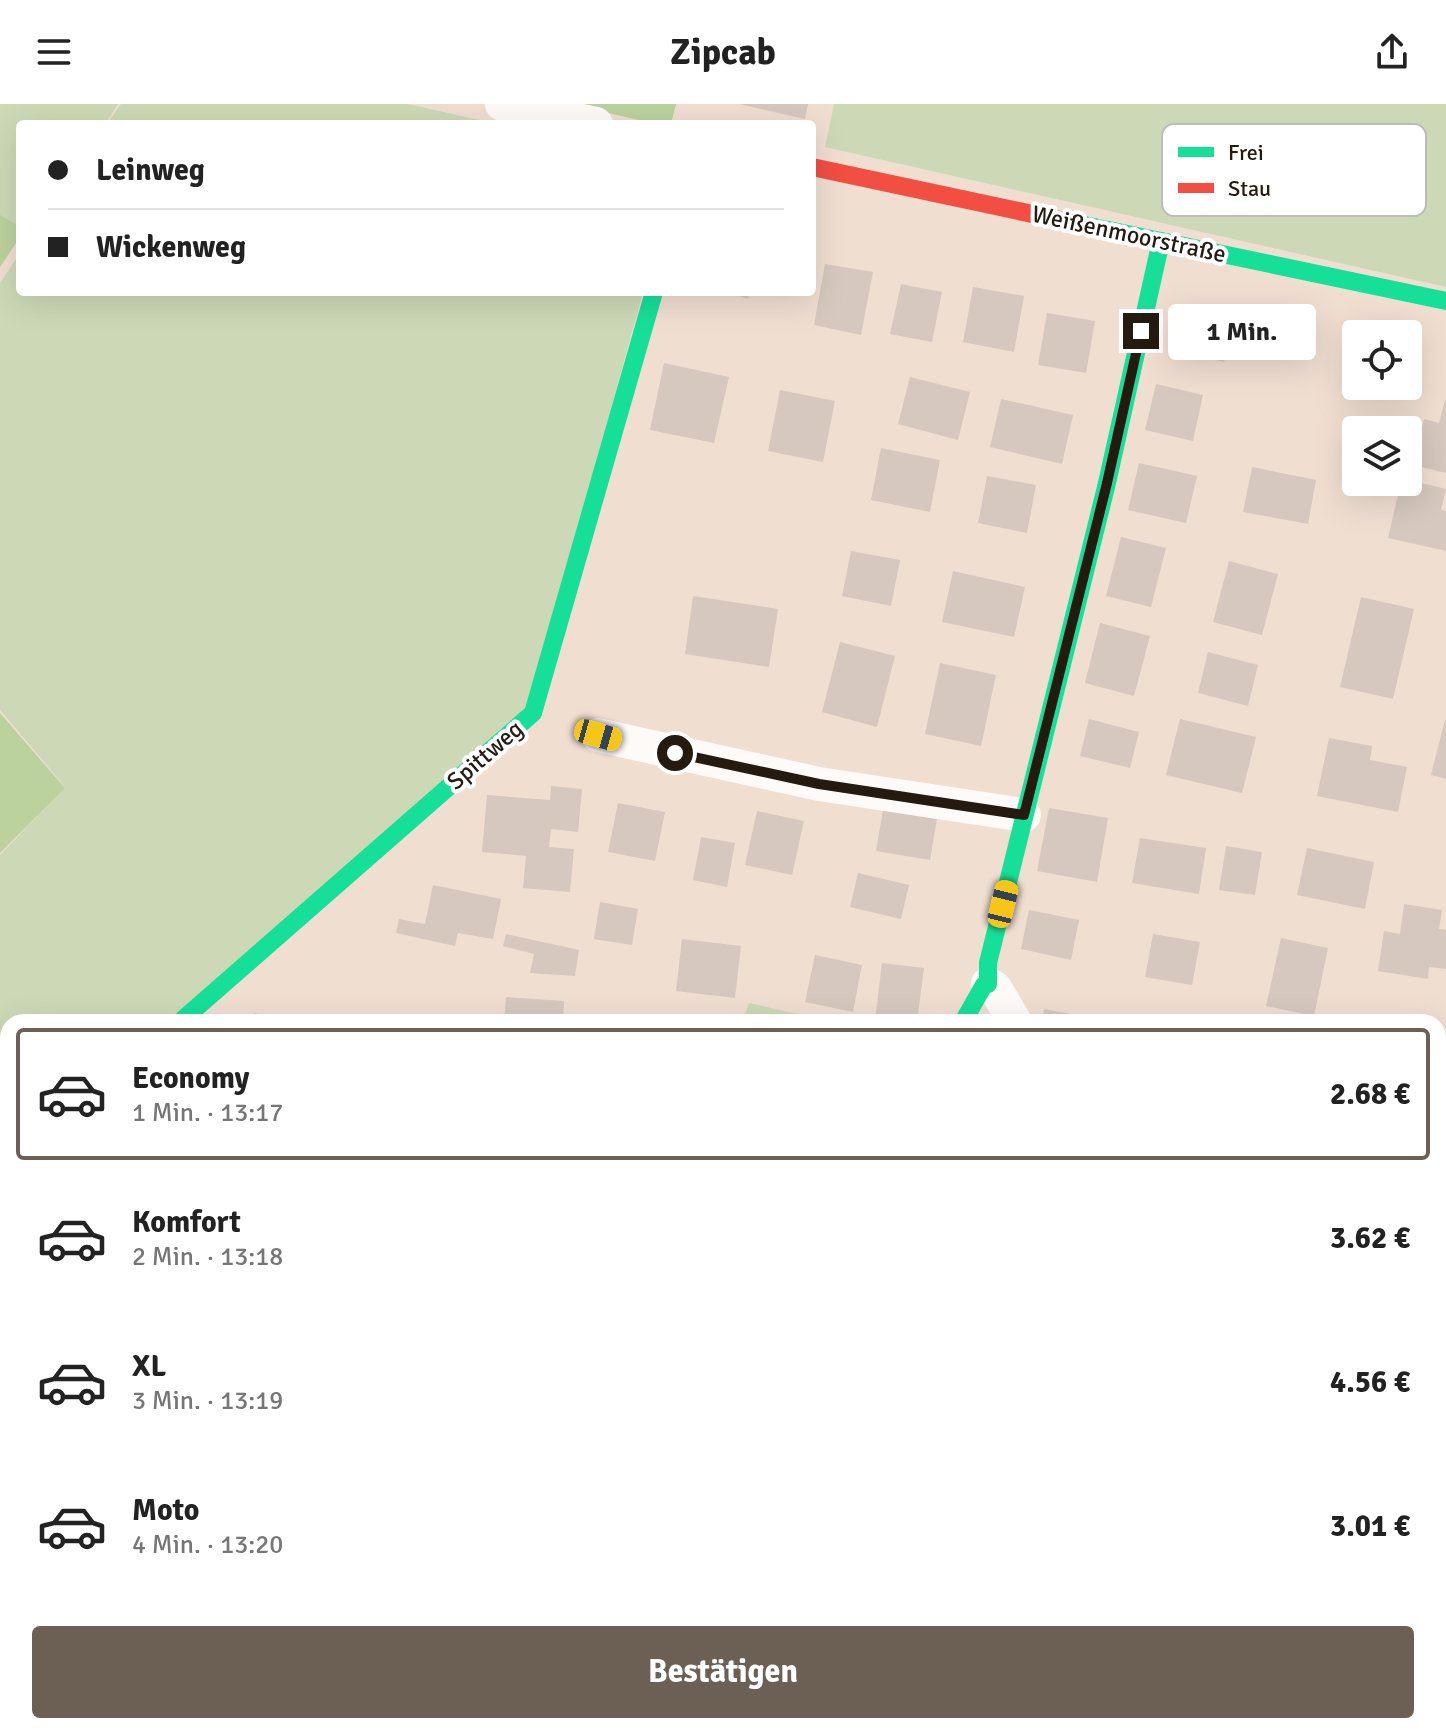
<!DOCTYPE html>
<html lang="de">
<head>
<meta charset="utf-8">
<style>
  body { margin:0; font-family:Signika,sans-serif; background:#f6f6f6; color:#222; height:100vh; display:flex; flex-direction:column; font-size:30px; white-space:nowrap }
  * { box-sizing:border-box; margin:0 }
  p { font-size:26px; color:#767676 }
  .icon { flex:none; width:44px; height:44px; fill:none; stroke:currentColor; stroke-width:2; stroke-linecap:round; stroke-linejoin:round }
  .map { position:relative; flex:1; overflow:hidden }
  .panel { position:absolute; left:0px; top:910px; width:1446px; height:720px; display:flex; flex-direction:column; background:#fff; border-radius:24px 24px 0 0; box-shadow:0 8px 32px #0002 }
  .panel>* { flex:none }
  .top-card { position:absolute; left:16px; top:16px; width:800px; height:176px; border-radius:8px; box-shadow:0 8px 32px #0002; display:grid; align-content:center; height:176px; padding:0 32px; background:#fff }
  .tools { position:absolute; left:1342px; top:216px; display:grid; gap:16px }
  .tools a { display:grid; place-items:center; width:80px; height:80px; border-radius:8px; background:#fff; box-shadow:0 8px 32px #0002; font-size:40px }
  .end { position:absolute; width:36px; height:36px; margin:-18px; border:10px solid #251a10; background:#fff; box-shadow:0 0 0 4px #fff }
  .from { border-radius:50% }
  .bubble { position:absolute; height:56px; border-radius:8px; background:#fff; box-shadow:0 8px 32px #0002; font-size:26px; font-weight:700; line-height:56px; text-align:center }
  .car { position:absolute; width:24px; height:48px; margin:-24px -12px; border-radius:10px; box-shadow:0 0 6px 2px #0007; background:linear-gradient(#f5c518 24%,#345 0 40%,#f5c518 0 76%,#345 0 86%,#f5c518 0) }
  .top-card b { display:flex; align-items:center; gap:28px; height:76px; font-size:30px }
  .top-card b+b { border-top:2px solid #e0e0e0 }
  .top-card i { width:20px; height:20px; background:#222 }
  ul { padding:14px 0 0; list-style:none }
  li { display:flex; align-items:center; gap:24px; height:132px; margin:0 16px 12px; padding:0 16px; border:4px solid transparent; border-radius:8px }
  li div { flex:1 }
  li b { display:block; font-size:30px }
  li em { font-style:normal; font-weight:700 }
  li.active { border-color:#6c5f54 }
  li>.icon { width:72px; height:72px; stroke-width:1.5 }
  .action { display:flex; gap:16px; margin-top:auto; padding:16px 32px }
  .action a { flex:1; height:92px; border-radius:8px; background:#6c5f54; color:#fff; font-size:32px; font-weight:700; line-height:92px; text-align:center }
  header { display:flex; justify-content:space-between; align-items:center; height:104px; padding:0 32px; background:#fff; font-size:36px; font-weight:700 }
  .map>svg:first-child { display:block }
  .green { fill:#cdd9b6 }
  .forest { fill:#bbd29e }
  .building { fill:#d6c8be }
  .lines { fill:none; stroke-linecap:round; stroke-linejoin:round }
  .street { stroke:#fdfaf8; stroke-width:34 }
  .fast { stroke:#16e098; stroke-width:18 }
  .jam { stroke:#f24e42; stroke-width:18 }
  .route { stroke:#251a10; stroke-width:10 }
  .labels { text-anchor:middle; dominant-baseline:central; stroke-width:8; stroke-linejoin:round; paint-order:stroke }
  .street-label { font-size:24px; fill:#251a10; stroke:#fff }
  .key { fill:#fff; stroke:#bebab7; stroke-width:2 }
  .key-label { font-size:22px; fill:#251a10 }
</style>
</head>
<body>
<header><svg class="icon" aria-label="menu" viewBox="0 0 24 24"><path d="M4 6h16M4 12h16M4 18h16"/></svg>Zipcab<svg class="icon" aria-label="share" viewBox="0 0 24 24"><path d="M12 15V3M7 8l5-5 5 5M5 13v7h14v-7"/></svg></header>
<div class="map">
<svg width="1446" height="1630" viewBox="0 0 1446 1630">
  <rect width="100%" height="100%" fill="#f0ded1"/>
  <g class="green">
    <path d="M0,0H118L105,20H20V129L0,118Z"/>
    <path d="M121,0H408L497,20H107Z"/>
    <path d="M834,0H1446V183L825,43Z"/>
    <path d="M20,149V188H643L528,608L178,918H8V1003L0,994V751L65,683L0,606V179Z"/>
    <path d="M749,899L833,918H742Z"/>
    <path d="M850,1622H904L899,1630H879Z"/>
  </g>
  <g class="forest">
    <path d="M569,0H676L671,20H656Z"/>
    <path d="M0,111L20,123V133L0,163Z"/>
    <path d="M0,609L65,684L0,749Z"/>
  </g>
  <g class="building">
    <path d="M739,0H808L805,15Z"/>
    <path d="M825,160L873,168L861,231L814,221Z"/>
    <path d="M901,180L942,188L932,238L890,230Z"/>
    <path d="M973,183L1024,192L1014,248L963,238Z"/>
    <path d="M727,188H750L748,195Z"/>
    <path d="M1185,202L1235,214L1224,258L1174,246Z"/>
    <path d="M1047,209L1095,217L1086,269L1038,261Z"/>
    <path d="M664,259L729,273L714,339L650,326Z"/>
    <path d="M910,273L970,288L958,336L898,320Z"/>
    <path d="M1156,280L1203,291L1193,337L1145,326Z"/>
    <path d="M780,286L835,297L823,358L768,347Z"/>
    <path d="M1001,295L1073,311L1062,360L990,343Z"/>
    <path d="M1445,296H1446V369L1413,361L1424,315L1439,319Z"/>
    <path d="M881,344L940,356L930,408L871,396Z"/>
    <path d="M1139,359L1197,372L1186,419L1128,406Z"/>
    <path d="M1252,363L1316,376L1308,420L1243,408Z"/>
    <path d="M987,372L1036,381L1027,429L978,419Z"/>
    <path d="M1408,376L1446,385L1441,406L1446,407V447L1388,434L1401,378Z"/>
    <path d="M1121,433L1166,444L1151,503L1106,492Z"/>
    <path d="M851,447L900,456L891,502L842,492Z"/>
    <path d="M1229,457L1278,470L1262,531L1213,518Z"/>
    <path d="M953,467L1025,483L1014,533L942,518Z"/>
    <path d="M693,492L778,505L769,563L685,550Z"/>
    <path d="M1361,493L1414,505L1393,595L1340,583Z"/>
    <path d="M1100,519L1150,532L1134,592L1085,579Z"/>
    <path d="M840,538L895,552L877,623L822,608Z"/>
    <path d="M1208,548L1258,561L1248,602L1198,589Z"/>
    <path d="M940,559L996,571L981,642L925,630Z"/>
    <path d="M1089,615L1139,628L1130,664L1080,652Z"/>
    <path d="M1180,615L1256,633L1242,689L1166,671Z"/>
    <path d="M1445,616H1446V675L1431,671Z"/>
    <path d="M1329,634L1372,642L1370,656L1407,663L1398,708L1317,692Z"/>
    <path d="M551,682L582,685L578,728L551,725L549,743L574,745L570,788L523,784L526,752L482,748L487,691L550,696Z"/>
    <path d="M618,699L665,708L655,757L608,748Z"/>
    <path d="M1049,704L1108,714L1097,778L1037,767Z"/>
    <path d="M883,706L937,715L930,756L876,747Z"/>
    <path d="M757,707L804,717L792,771L745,761Z"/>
    <path d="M701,733L735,739L727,783L693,776Z"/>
    <path d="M1140,734L1206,744L1199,790L1132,779Z"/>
    <path d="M1226,742L1262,748L1255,791L1219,786Z"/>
    <path d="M1307,744L1374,758L1365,805L1297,791Z"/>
    <path d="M858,769L909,781L901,815L850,803Z"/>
    <path d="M433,781L501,795L493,835L458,829L455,842L396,829L399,815L425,820Z"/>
    <path d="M600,798L638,805L632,841L594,835Z"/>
    <path d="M1404,800L1442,806L1439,825L1446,826V865L1429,863L1428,875L1378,867L1384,827L1400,830Z"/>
    <path d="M1029,806L1079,816L1071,856L1021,845Z"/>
    <path d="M506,830L579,846L575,872L530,869L534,850L503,842Z"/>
    <path d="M1153,830L1200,838L1192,881L1145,873Z"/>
    <path d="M1281,834L1328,844L1314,912L1266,902Z"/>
    <path d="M682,835L741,842L735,894L676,887Z"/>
    <path d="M815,851L862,861L853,908L805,898Z"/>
    <path d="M882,859L924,864L917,918L875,916Z"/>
    <path d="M506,893L564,897L563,918H504Z"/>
    <path d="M1044,905L1104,916V918H1042Z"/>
    <path d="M254,909L286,917V918H252Z"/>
    <path d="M1444,1108H1446V1188L1438,1187V1143Z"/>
    <path d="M0,1153L8,1156V1214L0,1212Z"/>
    <path d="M1438,1239L1446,1240L1445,1300L1438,1299Z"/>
    <path d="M0,1502L8,1504V1562L0,1560Z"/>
    <path d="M1446,1552V1620L1438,1614V1562Z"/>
    <path d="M197,1622H258L255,1630H194Z"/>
    <path d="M445,1622H522L518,1630H464Z"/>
    <path d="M979,1622H1001L995,1630Z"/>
    <path d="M1044,1622H1100L1097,1630H1042Z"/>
    <path d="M1154,1622H1187L1192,1624L1189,1630H1151Z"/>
  </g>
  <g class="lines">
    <g class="street">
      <path d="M502,0L596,20"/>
      <path d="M598,631L819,680L1024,711"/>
      <path d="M988,880L995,884L1015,918"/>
      <path d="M0,1078L8,1071"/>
      <path d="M4,1408L8,1409"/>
      <path d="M1386,1622L1399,1630"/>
      <path d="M377,1630L380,1622"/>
    </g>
    <g class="fast">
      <path d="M1075,119L1446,197"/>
      <path d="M180,918L533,609L654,188"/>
      <path d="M963,918L984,881L988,880V859L1107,379L1161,137"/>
    </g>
    <path class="jam" d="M812,63L1075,119"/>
  </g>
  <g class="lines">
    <path class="route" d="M675,649L819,680L1024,711L1107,379L1141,227"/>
  </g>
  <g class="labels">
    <g class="street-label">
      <text transform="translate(1129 130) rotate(12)">Weißenmoorstraße</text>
      <text transform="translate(485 651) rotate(-41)">Spittweg</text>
    </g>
  </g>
  <rect x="1162" y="20" width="264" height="92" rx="12" class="key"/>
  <rect x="1178" y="43" width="36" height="10" fill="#16e098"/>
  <rect x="1178" y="79" width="36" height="10" fill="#f24e42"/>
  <g class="key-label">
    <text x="1228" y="56">Frei</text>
    <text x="1228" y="92">Stau</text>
  </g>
</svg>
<div class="tools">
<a><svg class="icon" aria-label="locate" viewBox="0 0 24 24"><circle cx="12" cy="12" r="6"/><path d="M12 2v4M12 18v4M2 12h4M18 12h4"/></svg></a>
<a><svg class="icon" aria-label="layers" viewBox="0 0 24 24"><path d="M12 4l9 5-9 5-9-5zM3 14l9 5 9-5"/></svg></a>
</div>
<i class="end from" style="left:675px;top:649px"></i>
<i class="end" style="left:1141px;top:227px"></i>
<div class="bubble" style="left:1168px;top:200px;width:148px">1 Min.</div>
<i class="car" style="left:598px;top:631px;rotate:106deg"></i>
<i class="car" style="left:1003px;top:800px;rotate:14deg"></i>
<div class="top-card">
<b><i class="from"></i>Leinweg</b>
<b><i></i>Wickenweg</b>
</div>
<section class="panel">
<ul>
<li class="active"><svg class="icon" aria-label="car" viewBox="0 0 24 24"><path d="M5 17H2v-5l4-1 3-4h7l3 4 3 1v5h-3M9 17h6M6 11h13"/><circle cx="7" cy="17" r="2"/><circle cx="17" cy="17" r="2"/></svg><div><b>Economy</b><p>1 Min. · 13:17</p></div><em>2.68 €</em></li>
<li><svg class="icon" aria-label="car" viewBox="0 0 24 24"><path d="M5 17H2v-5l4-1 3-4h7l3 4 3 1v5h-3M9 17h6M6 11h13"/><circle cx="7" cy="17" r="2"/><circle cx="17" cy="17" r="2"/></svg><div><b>Komfort</b><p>2 Min. · 13:18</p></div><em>3.62 €</em></li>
<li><svg class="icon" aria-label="car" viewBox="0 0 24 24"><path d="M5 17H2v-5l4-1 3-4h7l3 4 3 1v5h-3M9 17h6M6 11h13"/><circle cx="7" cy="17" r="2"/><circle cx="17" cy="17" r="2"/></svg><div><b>XL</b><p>3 Min. · 13:19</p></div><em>4.56 €</em></li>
<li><svg class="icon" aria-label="car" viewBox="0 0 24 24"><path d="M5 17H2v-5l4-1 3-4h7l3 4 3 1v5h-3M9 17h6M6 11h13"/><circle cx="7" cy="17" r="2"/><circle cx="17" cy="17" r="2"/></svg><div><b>Moto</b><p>4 Min. · 13:20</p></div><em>3.01 €</em></li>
</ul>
<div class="action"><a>Bestätigen</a></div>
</section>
</div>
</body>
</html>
